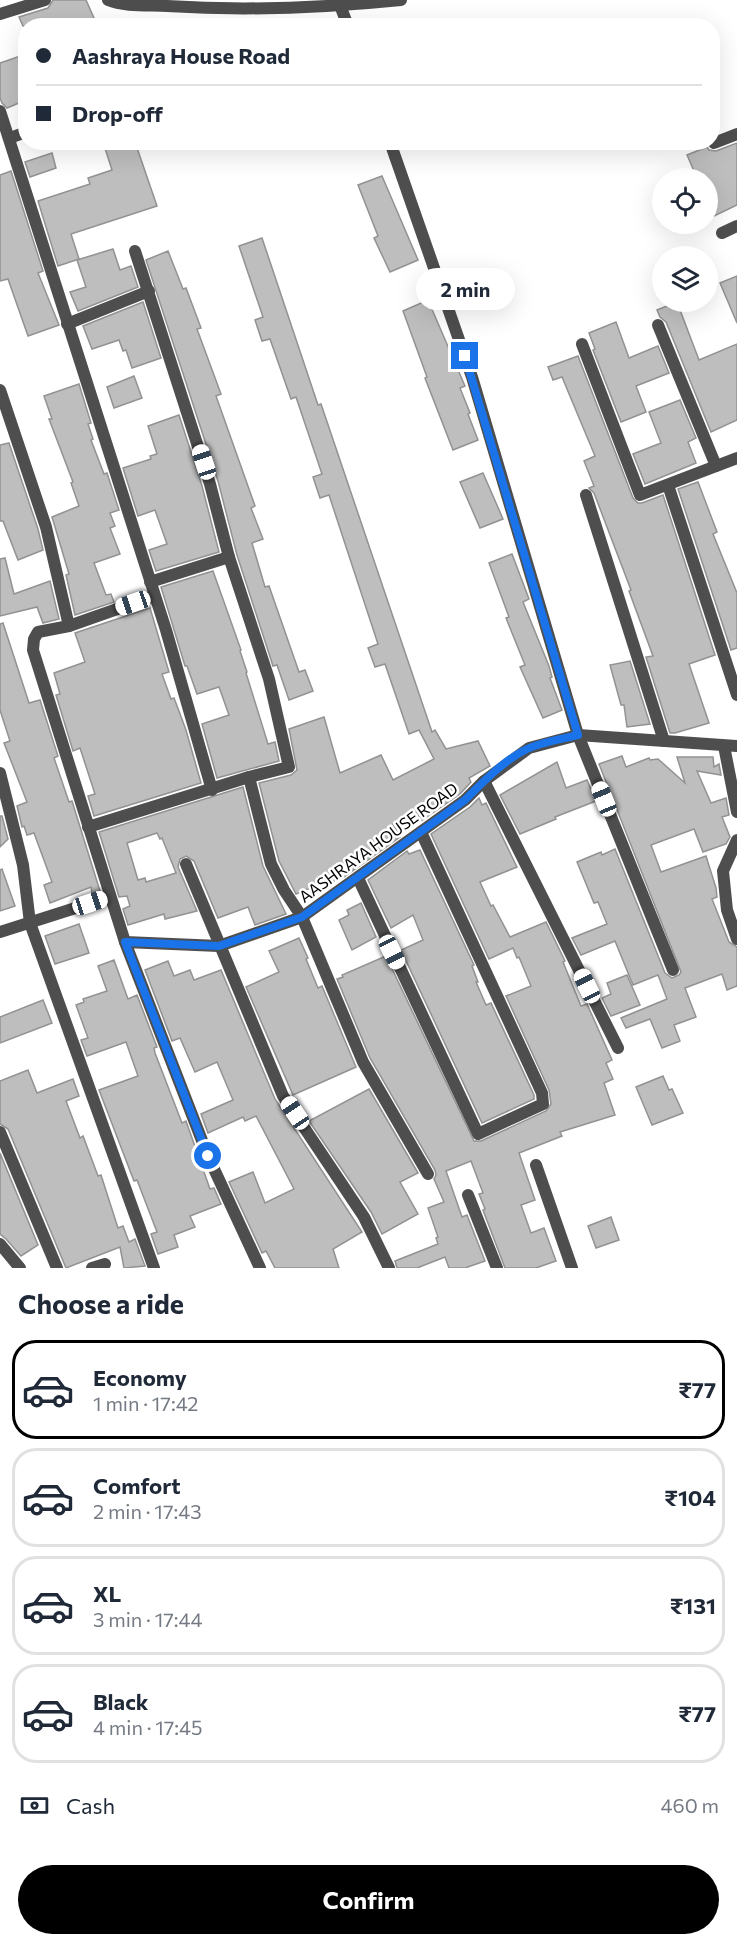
<!DOCTYPE html>
<html lang="en">
<head>
<meta charset="utf-8">
<style>
  body { margin:0; font-family:Commissioner,sans-serif; background:#f2f2f3; color:#1f2937; height:100vh; display:flex; flex-direction:column; font-size:22px; white-space:nowrap }
  * { box-sizing:border-box; margin:0 }
  p { font-size:20px; color:#747a83 }
  .icon { flex:none; width:33px; height:33px; fill:none; stroke:currentColor; stroke-width:2; stroke-linecap:round; stroke-linejoin:round }
  .map { position:relative; height:1268px; overflow:hidden }
  .side { display:flex; flex-direction:column; background:#fff; flex:1 }
  .side>* { flex:none }
  .hud { position:absolute; left:18px; top:18px; width:702px; height:132px; border-radius:24px; box-shadow:0 6px 24px #0002; display:grid; align-content:center; height:132px; padding:0 18px; background:#fff }
  .buttons { position:absolute; left:652px; top:168px; display:grid; gap:12px }
  .buttons a { display:grid; place-items:center; width:66px; height:66px; border-radius:50%; background:#fff; box-shadow:0 6px 24px #0002; font-size:30px }
  .end { position:absolute; width:27px; height:27px; margin:-14px; border:8px solid #1a73e8; background:#fff; box-shadow:0 0 0 3px #fff }
  .from { border-radius:50% }
  .bubble { position:absolute; height:42px; border-radius:21px; background:#fff; box-shadow:0 6px 24px #0002; font-size:20px; font-weight:700; line-height:42px; text-align:center }
  .car { position:absolute; width:18px; height:36px; margin:-18px -9px; border-radius:8px; box-shadow:0 0 4px 2px #0007; background:linear-gradient(#fff 24%,#345 0 40%,#fff 0 76%,#345 0 86%,#fff 0) }
  .hud b { display:flex; align-items:center; gap:21px; height:57px; font-size:22px }
  .hud b+b { border-top:2px solid #e0e1e3 }
  .hud i { width:15px; height:15px; background:#1f2937 }
  ul { padding:0; list-style:none }
  li { display:flex; align-items:center; gap:18px; height:99px; margin:0 12px 9px; padding:0 6px; border:3px solid #e0e1e3; border-radius:24px }
  li div { flex:1 }
  li b { display:block; font-size:22px }
  li em { font-style:normal; font-weight:700 }
  li.selected { border-color:#000 }
  li>.icon { width:54px; height:54px; stroke-width:1.5 }
  h2 { padding:0 18px; font-size:27px; line-height:72px }
  .pay { display:flex; align-items:center; gap:15px; height:66px; padding:0 18px; font-size:22px }
  .pay p { margin-inline-start:auto }
  .action { display:flex; gap:12px; margin-top:auto; padding:12px 18px }
  .action a { flex:1; height:69px; border-radius:36px; background:#000; color:#fff; font-size:24px; font-weight:700; line-height:69px; text-align:center }
  .map>svg:first-child { display:block }
  .building { fill:#bebebe; stroke:#929292; stroke-width:1.5; fill-rule:evenodd }
  .lines { fill:none; stroke-linecap:round; stroke-linejoin:round }
  .minor { stroke:#4e4e4e; stroke-width:12 }
  .route { stroke:#1a73e8; stroke-width:8 }
  .labels { text-anchor:middle; dominant-baseline:central; stroke-width:5; stroke-linejoin:round; paint-order:stroke }
  .street-label { font-size:16px; fill:#000; stroke:#fff }
</style>
</head>
<body>
<div class="map">
<svg width="737" height="1268" viewBox="0 0 737 1268">
  <rect width="100%" height="100%" fill="#fff"/>
  <g class="building">
    <path d="M53,0H86L94,18L75,26H23L19,17L48,8Z"/>
    <path d="M26,54V100L7,108L2,103L0,98V63Z"/>
    <path d="M103,142H135L157,206L71,234L79,259L58,266L38,201L90,184L88,178L112,170Z"/>
    <path d="M737,143V205L712,217L708,208V178H697L687,155L707,147L709,150L716,151Z"/>
    <path d="M52,153L56,168L30,177L25,162Z"/>
    <path d="M11,171L43,271L38,273L59,325L28,336L8,279L0,281V175Z"/>
    <path d="M382,176L418,260L390,272L374,238L378,236L358,185Z"/>
    <path d="M262,238L318,405L321,404L432,732L435,730L446,749L478,741L490,766L469,778L471,782L460,794L421,821L416,811L393,824L400,837L344,877L324,885L323,883L296,894L279,861L259,783L291,775L297,770L289,729L324,717L340,773L381,755L393,780L434,759L419,730L409,734L385,664L375,667L368,648L378,644L329,495L320,498L313,477L322,474L296,397L291,399L270,339L262,341L255,320L263,317L239,246Z"/>
    <path d="M113,249L120,270L131,266L138,287L78,311L70,292L86,287L77,260Z"/>
    <path d="M168,251L183,289L186,288L201,328L197,329L221,394L216,396L255,506L251,508L263,539L252,543L265,587L269,586L299,672L305,670L313,691L289,700L277,665L273,666L237,555L218,481L146,260Z"/>
    <path d="M737,276V323L720,283Z"/>
    <path d="M428,300L465,386L460,388L470,413L468,414L478,440L453,450L425,378L427,377L403,311Z"/>
    <path d="M143,302L161,358L132,368L126,350L123,351L119,340L92,349L83,326Z"/>
    <path d="M677,302L699,360L737,344V420L711,432L666,322L660,317L657,310Z"/>
    <path d="M616,322L629,358L658,346L669,373L636,386L646,412L621,422L593,350L595,349L589,333Z"/>
    <path d="M578,356L633,498L638,503H642L663,495L715,655L689,664L709,723L675,733H670L646,657L653,656L629,591L631,590L594,493L589,488L594,486L584,461L595,456L562,377L553,380L548,367Z"/>
    <path d="M134,376L142,398L114,408L107,387Z"/>
    <path d="M79,384L91,423L88,424L93,439L91,440L104,474L107,473L119,510L110,513L115,526L110,528L120,554L94,563L106,595L111,594L114,602L75,615L66,575L69,574L52,517L79,506L71,483L73,482L49,419H52L44,396Z"/>
    <path d="M680,400L696,438L688,442L696,463L645,484L633,454L661,443L649,412Z"/>
    <path d="M179,415L202,486L219,552L156,571L149,550L167,544L155,510L138,516L123,468L151,459L150,456L157,454L148,426Z"/>
    <path d="M9,443L38,529L43,550L18,560L3,521H0V445Z"/>
    <path d="M483,473L503,519L480,528L460,482Z"/>
    <path d="M698,482L717,532L713,534L737,593V648L731,650L678,489Z"/>
    <path d="M512,554L529,599L523,602L549,666L552,677L550,678L562,710L543,718L520,667L525,665L506,618L509,617L489,563Z"/>
    <path d="M5,558L14,594L50,581L59,619L43,623L37,607L0,616V559Z"/>
    <path d="M213,571L241,650L240,651L247,672L246,673L268,744L275,742L279,761L217,778L202,724L229,715L219,687L197,694L187,666H185L161,587Z"/>
    <path d="M150,608L169,672L162,674L171,699L174,698L186,730L201,783L94,816L88,796L95,794L80,748L73,751L56,695L60,694L54,673L85,662L75,633Z"/>
    <path d="M3,623L29,703L40,700L58,756L54,758L69,802L72,801L100,891L92,893L91,887L50,903L44,885L52,882L34,833L27,835L24,826L22,827L17,806L27,802L4,743L10,741L0,710V624Z"/>
    <path d="M630,661L650,724L627,727L624,705H621L610,665Z"/>
    <path d="M622,756L626,767L649,758L650,760L658,759L685,783L677,757H713L714,767L719,764L721,775L697,771L711,803L726,798L729,815L722,817L730,837L726,844L703,852L694,829L651,845L661,872L706,856L716,888L717,897L712,899L729,942L737,947V986L727,990L722,974L685,988L696,1017L674,1025L680,1041L662,1048L650,1019L626,1028L621,1018L667,999L658,975L633,985L615,941L581,955L572,938L607,924L598,902L594,903L577,862L601,852L602,855L615,849L665,973L672,978L679,975L681,972L599,764Z"/>
    <path d="M557,762L566,788L587,780L596,801L555,817L556,819L520,834L500,795Z"/>
    <path d="M243,787L263,866L286,914L255,925L248,907L218,918L194,861L186,856L180,859L178,867L197,911L165,919L164,914L128,925L123,909L130,906L127,896L119,897L99,832ZM157,833L160,839L162,838L176,873L146,882L145,878L138,880L127,843Z"/>
    <path d="M479,798L482,805L486,803L517,867L480,882L491,906L493,905L510,937L546,922L565,961L563,962L581,1006L587,1004L612,1060L606,1063L613,1079L604,1083L615,1115L560,1132L562,1136L519,1153L535,1200L521,1205L531,1233L544,1228L556,1261L536,1268H505L483,1210L485,1209L479,1194L483,1193L471,1161L446,1171L462,1217L467,1215L485,1261L465,1268H449L445,1257L417,1268H397L395,1261L438,1244L436,1238L438,1237L428,1208L444,1202L434,1179L436,1175L435,1170L370,1058L337,979L343,977L342,975L386,956L474,1141H481L546,1111L551,1104L549,1090L506,996L531,986L519,957L517,958L513,948L489,959L431,834L470,807Z"/>
    <path d="M0,816H2L8,839L0,847Z"/>
    <path d="M420,850L474,965L472,966L478,982H476L486,1005L491,1003L534,1095V1099L482,1123L401,950L423,940L413,915L391,928L368,880L407,851L409,854Z"/>
    <path d="M2,869L15,906L0,911V870Z"/>
    <path d="M361,903L376,937L352,950L339,920L349,915L347,910Z"/>
    <path d="M79,924L89,953L55,964L45,936Z"/>
    <path d="M299,938L308,958L306,959L318,988L322,986L356,1067L293,1095L246,987L279,972L269,951Z"/>
    <path d="M114,960L128,999L137,995L157,1047L154,1048L155,1053L182,1123L186,1121L210,1189L214,1188L221,1204L190,1216L195,1227L174,1235L178,1247L158,1254L151,1234L157,1232L137,1180L134,1181L99,1090L138,1076L126,1042L87,1056L81,1040L88,1038L76,1005L84,1002L83,999L107,991L98,966Z"/>
    <path d="M168,961L174,976L190,970L194,980L221,970L275,1099L362,1232L333,1249L339,1268H275L266,1251L262,1253L229,1182L253,1172L265,1203L294,1189L256,1116L245,1121L243,1117L208,1133L201,1114L233,1100L217,1062L195,1072L180,1038L172,1041L145,970Z"/>
    <path d="M627,975L640,1005L611,1016L602,998L611,994L607,983Z"/>
    <path d="M43,1000L52,1023L0,1043V1017Z"/>
    <path d="M28,1070L37,1093L73,1079L79,1096L66,1101L80,1138L83,1136L98,1176L101,1175L118,1228L123,1226L129,1242L135,1239L145,1266L124,1268L120,1247L66,1268L8,1129L0,1124V1081Z"/>
    <path d="M663,1076L669,1090L672,1089L683,1113L652,1125L636,1087Z"/>
    <path d="M369,1089L418,1173L400,1182L418,1214L382,1234L371,1212L309,1121Z"/>
    <path d="M0,1153L38,1245L21,1256L6,1239L0,1234Z"/>
    <path d="M611,1217L619,1240L596,1248L588,1226Z"/>
  </g>
  <g class="lines">
    <g class="minor">
      <path d="M108,0C125,7 148,5 167,6C245,11 323,8 401,0"/>
      <path d="M338,0L348,26"/>
      <path d="M0,14L45,0"/>
      <path d="M0,111L166,630L212,790"/>
      <path d="M10,138L26,132"/>
      <path d="M390,142L472,377L578,735L673,970"/>
      <path d="M714,143L737,134"/>
      <path d="M722,233L737,226"/>
      <path d="M67,324L149,291"/>
      <path d="M658,325L716,466"/>
      <path d="M582,344L640,495L737,458"/>
      <path d="M0,390L46,527L69,626L38,632L34,639L33,650L125,942L208,1156L260,1268"/>
      <path d="M668,485L737,695"/>
      <path d="M586,495L664,741"/>
      <path d="M150,582L229,557"/>
      <path d="M69,626L154,596"/>
      <path d="M724,746L737,812"/>
      <path d="M0,773L23,865L30,923L154,1268"/>
      <path d="M249,777L271,864L284,890L302,917L363,1062L428,1174"/>
      <path d="M484,781L618,1048"/>
      <path d="M88,827L249,777L289,767L269,679L229,557L210,484L135,251"/>
      <path d="M737,840L723,871L727,910L737,939"/>
      <path d="M186,864L283,1096L364,1217L389,1268"/>
      <path d="M358,878L478,1134L543,1104L542,1093L421,832"/>
      <path d="M0,932L110,897"/>
      <path d="M125,942L219,946L302,917L465,800L484,781L529,748L578,735L737,746"/>
      <path d="M0,1132L57,1268"/>
      <path d="M536,1165L572,1268"/>
      <path d="M468,1195L497,1268"/>
      <path d="M0,1244L20,1268"/>
      <path d="M92,1268L105,1264"/>
    </g>
  </g>
  <g class="lines">
    <path class="route" d="M208,1156L125,942L219,946L302,917L465,800C483,782 504,760 527,749C542,742 562,739 578,735L465,356"/>
  </g>
  <g class="labels">
    <g class="street-label">
      <text transform="translate(378 842) rotate(-36)">AASHRAYA HOUSE ROAD</text>
    </g>
  </g>
</svg>
<div class="buttons">
<a><svg class="icon" aria-label="locate" viewBox="0 0 24 24"><circle cx="12" cy="12" r="6"/><path d="M12 2v4M12 18v4M2 12h4M18 12h4"/></svg></a>
<a><svg class="icon" aria-label="layers" viewBox="0 0 24 24"><path d="M12 4l9 5-9 5-9-5zM3 14l9 5 9-5"/></svg></a>
</div>
<i class="end from" style="left:208px;top:1156px"></i>
<i class="end" style="left:465px;top:356px"></i>
<div class="bubble" style="left:416px;top:268px;width:99px">2 min</div>
<i class="car" style="left:204px;top:462px;rotate:342deg"></i>
<i class="car" style="left:133px;top:603px;rotate:251deg"></i>
<i class="car" style="left:604px;top:799px;rotate:338deg"></i>
<i class="car" style="left:90px;top:903px;rotate:72deg"></i>
<i class="car" style="left:392px;top:952px;rotate:154deg"></i>
<i class="car" style="left:587px;top:986px;rotate:334deg"></i>
<i class="car" style="left:295px;top:1113px;rotate:326deg"></i>
<div class="hud">
<b><i class="from"></i>Aashraya House Road</b>
<b><i></i>Drop-off</b>
</div>
</div>
<section class="side">
<h2>Choose a ride</h2>
<ul>
<li class="selected"><svg class="icon" aria-label="car" viewBox="0 0 24 24"><path d="M5 17H2v-5l4-1 3-4h7l3 4 3 1v5h-3M9 17h6M6 11h13"/><circle cx="7" cy="17" r="2"/><circle cx="17" cy="17" r="2"/></svg><div><b>Economy</b><p>1 min · 17:42</p></div><em>₹77</em></li>
<li><svg class="icon" aria-label="car" viewBox="0 0 24 24"><path d="M5 17H2v-5l4-1 3-4h7l3 4 3 1v5h-3M9 17h6M6 11h13"/><circle cx="7" cy="17" r="2"/><circle cx="17" cy="17" r="2"/></svg><div><b>Comfort</b><p>2 min · 17:43</p></div><em>₹104</em></li>
<li><svg class="icon" aria-label="car" viewBox="0 0 24 24"><path d="M5 17H2v-5l4-1 3-4h7l3 4 3 1v5h-3M9 17h6M6 11h13"/><circle cx="7" cy="17" r="2"/><circle cx="17" cy="17" r="2"/></svg><div><b>XL</b><p>3 min · 17:44</p></div><em>₹131</em></li>
<li><svg class="icon" aria-label="car" viewBox="0 0 24 24"><path d="M5 17H2v-5l4-1 3-4h7l3 4 3 1v5h-3M9 17h6M6 11h13"/><circle cx="7" cy="17" r="2"/><circle cx="17" cy="17" r="2"/></svg><div><b>Black</b><p>4 min · 17:45</p></div><em>₹77</em></li>
</ul>
<div class="pay"><svg class="icon" aria-label="cash" viewBox="0 0 24 24"><path d="M3 7h18v10H3z"/><circle cx="12" cy="12" r="2"/></svg>Cash<p>460 m</p></div>
<div class="action"><a>Confirm</a></div>
</section>
</body>
</html>
